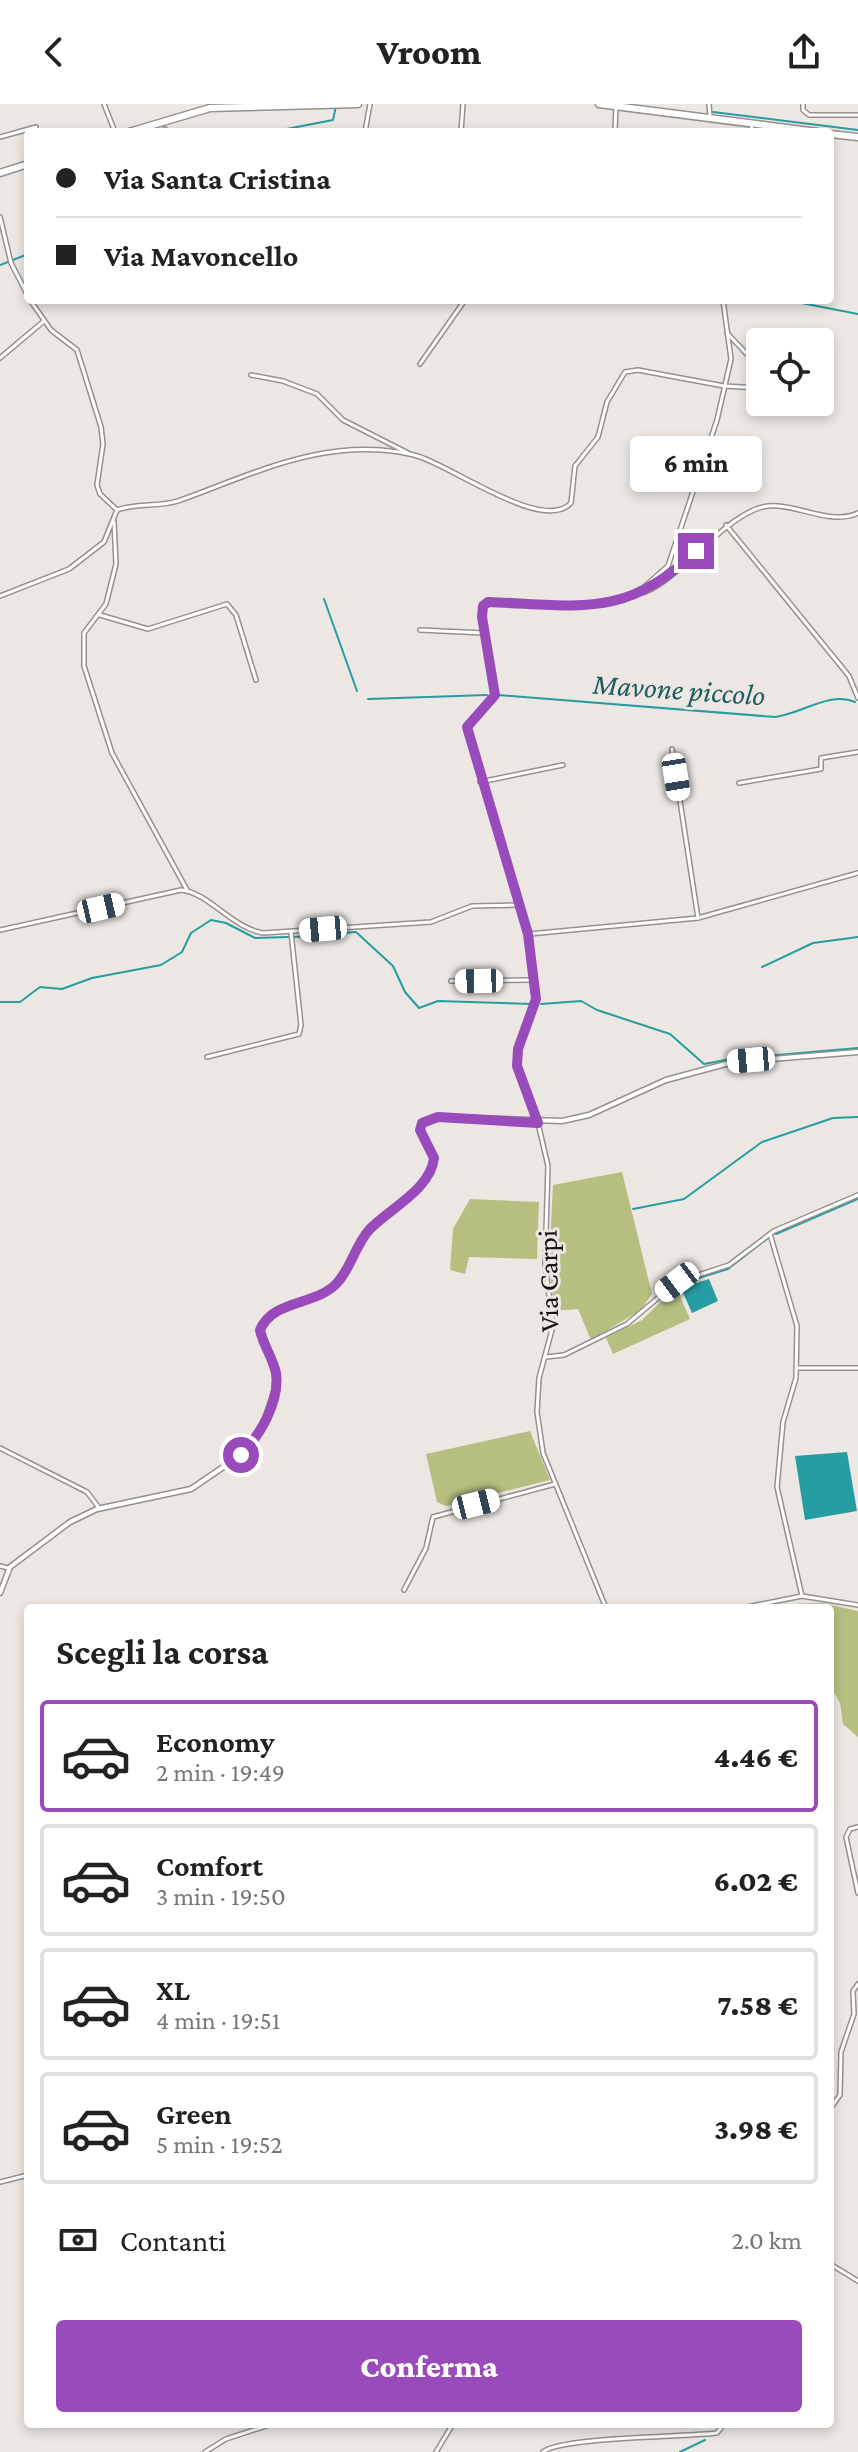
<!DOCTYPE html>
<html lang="it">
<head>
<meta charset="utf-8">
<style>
  body { margin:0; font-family:"Crimson Pro",serif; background:#f6f6f6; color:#222; height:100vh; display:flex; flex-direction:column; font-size:30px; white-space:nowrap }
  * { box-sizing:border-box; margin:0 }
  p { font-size:26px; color:#767676 }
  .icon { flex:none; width:44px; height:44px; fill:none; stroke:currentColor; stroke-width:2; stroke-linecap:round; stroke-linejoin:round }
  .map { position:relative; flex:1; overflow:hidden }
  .panel { position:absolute; left:24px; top:1500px; width:810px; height:824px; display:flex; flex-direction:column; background:#fff; border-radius:8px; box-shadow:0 4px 12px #0003 }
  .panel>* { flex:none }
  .banner { position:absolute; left:24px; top:24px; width:810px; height:176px; border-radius:8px; box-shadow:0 4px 12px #0003; display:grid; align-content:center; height:176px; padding:0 32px; background:#fff }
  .tools { position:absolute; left:746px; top:224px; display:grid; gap:16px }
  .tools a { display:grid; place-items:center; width:88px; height:88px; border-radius:8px; background:#fff; box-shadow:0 4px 12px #0003; font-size:40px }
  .end { position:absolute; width:36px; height:36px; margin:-18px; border:10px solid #9a4bbb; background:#fff; box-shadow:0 0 0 4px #fff }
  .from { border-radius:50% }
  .bubble { position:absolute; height:56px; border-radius:8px; background:#fff; box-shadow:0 4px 12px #0003; font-size:26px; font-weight:800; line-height:56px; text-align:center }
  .car { position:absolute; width:24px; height:48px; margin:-24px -12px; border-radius:10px; box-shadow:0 0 6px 2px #0007; background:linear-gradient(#fff 24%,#345 0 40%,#fff 0 76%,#345 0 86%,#fff 0) }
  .banner b { display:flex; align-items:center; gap:28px; height:76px; font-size:30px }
  .banner b+b { border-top:2px solid #e0e0e0 }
  .banner i { width:20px; height:20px; background:#222 }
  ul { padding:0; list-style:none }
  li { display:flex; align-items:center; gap:24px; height:112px; margin:0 16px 12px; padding:0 16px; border:4px solid #e0e0e0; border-radius:8px }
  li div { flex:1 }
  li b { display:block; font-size:30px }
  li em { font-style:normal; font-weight:800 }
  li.current { border-color:#9a4bbb }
  li>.icon { width:72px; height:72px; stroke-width:1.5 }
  h2 { padding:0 32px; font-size:36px; line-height:96px }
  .pay { display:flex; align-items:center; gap:20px; height:88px; padding:0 32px; font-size:30px }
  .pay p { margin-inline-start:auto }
  .cta { display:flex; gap:16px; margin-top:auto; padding:16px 32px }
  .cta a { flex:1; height:92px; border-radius:8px; background:#9a4bbb; color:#fff; font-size:32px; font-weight:800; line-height:92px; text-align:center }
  header { display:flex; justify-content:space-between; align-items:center; height:104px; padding:0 32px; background:#fff; font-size:36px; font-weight:800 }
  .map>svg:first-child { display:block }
  .green { fill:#b6bf80 }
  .water { fill:#269da2 }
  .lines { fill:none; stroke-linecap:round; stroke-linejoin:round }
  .stream { stroke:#269da2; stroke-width:2 }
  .minor-casing { stroke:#95918d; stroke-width:6 }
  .tertiary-casing { stroke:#95918d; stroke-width:7 }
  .primary-casing { stroke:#95918d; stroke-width:9 }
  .minor { stroke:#fff; stroke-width:3 }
  .tertiary { stroke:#fff; stroke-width:4 }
  .primary { stroke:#fff; stroke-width:6 }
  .route { stroke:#9a4bbb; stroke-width:10 }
  .labels { text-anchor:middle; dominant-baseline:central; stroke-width:6; stroke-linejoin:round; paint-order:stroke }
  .street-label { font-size:28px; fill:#161514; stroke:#ece7e3 }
  .water-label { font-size:30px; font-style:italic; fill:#1f5c5f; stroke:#ece7e3 }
</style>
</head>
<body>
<header><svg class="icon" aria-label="back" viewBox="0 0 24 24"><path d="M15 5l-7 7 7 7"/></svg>Vroom<svg class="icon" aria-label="share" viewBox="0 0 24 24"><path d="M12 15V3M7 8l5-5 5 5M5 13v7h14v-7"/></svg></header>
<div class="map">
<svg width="858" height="2348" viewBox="0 0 858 2348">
  <rect width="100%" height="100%" fill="#ece7e3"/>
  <g class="green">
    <path d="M622,1068L652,1190L641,1206L591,1236L578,1205L554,1207L549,1158L553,1081Z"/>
    <path d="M470,1095L539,1098L537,1155L469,1153L465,1170L450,1166L453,1125Z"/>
    <path d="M676,1183L690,1215L613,1250L606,1234L642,1216Z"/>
    <path d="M530,1327L550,1376L446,1402L437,1398L426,1350Z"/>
    <path d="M823,1499L858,1507V1633L843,1620L840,1599L830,1581V1504H794L792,1500Z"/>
  </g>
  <g class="water">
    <path d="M709,1175L718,1197L692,1209L681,1184Z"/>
    <path d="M847,1348L857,1407L805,1416L795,1352Z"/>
  </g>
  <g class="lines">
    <g class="stream">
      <path d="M713,8L858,26"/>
      <path d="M199,28L201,25L213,28"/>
      <path d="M271,28L333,16L336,2"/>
      <path d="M0,161L28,150"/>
      <path d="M786,196L858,210"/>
      <path d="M324,495L357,587"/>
      <path d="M498,591L775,613C801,610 830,587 855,598"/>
      <path d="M368,595L487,591"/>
      <path d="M294,833L356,828L393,862L405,888L419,904L438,897L532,900"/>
      <path d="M762,863L813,839L858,833"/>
      <path d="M0,898H20L40,883L62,885L92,874L161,861L182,848L191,829L211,816L226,819L255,834L288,833"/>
      <path d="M541,900L581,897L597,906L670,930L704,960L736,954"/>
      <path d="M742,954L858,944"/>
      <path d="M633,1105L684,1095L762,1038L833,1014L858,1013"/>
      <path d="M776,1130L858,1095"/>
      <path d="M679,1180L728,1165L768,1134"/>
      <path d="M680,2348L705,2336"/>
    </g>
    <g class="minor-casing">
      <g id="minor">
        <path d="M104,0L115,28"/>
        <path d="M709,0L710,12"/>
        <path d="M803,0V6L809,11H858"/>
        <path d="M163,28L165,25"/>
        <path d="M365,28L370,0"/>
        <path d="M461,28L463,0"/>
        <path d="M615,28L616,1"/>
        <path d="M751,28L752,20"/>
        <path d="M0,33L36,23"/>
        <path d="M0,113L11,159L28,192"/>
        <path d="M30,196L51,226L77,246L101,323L103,340L97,381L100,390L117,406"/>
        <path d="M727,229L760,264"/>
        <path d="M0,254L44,217"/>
        <path d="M420,260L465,196"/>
        <path d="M251,271L283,277L317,290L343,316L408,349"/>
        <path d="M117,406C136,399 159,403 178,397C256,369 328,331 414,351C449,359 542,430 571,399L575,362L598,333L607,298L625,268L638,266L724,282L760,284"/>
        <path d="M114,418L116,460L106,500L84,529V562L112,649L187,786"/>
        <path d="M726,421L849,572L858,594"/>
        <path d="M638,490C672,484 714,422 756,405C789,392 825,424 858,409"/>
        <path d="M0,492L69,465L104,438L117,406"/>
        <path d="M100,511L148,525L227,500L236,511L256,576"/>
        <path d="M420,526L484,529"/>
        <path d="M672,645L698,814"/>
        <path d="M480,678L563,661"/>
        <path d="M739,679L821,665V654L858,648"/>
        <path d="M0,826L181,786C208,788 232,824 263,829L431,818L472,802L518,801"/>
        <path d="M529,830L698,814L858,769"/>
        <path d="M451,877L535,876"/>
        <path d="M207,953L299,930L301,921L291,828"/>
        <path d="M770,1130L797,1222L796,1274L783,1318L777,1383L802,1492"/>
        <path d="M546,1253L564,1251L627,1220L677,1178L729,1161L774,1127L858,1091"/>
        <path d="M798,1264H858"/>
        <path d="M0,1344L87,1388L100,1405"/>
        <path d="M0,1462L8,1464"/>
        <path d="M404,1486L426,1444L433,1413L555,1380"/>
        <path d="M606,1504L543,1349L537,1308L539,1274L553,1222L545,1160L548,1062L538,1019L517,962L518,945L536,895L535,876L528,830L467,623L495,591L482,513L485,499L570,503L619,496L636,490L668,462L717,316L731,255L723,196"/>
        <path d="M742,1504L802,1492L858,1501"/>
        <path d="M858,1723L850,1725L846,1733L858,1789"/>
        <path d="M830,2005L840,1991L841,1948L854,1910L853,1887L858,1880"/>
        <path d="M0,2078L28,2071"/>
        <path d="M830,2160L858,2177"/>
        <path d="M205,2348L226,2335L272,2320"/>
        <path d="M436,2348L453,2320"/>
        <path d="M543,2348C559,2333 686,2333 717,2329L724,2320"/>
      </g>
    </g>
    <g class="tertiary-casing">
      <path id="tertiary" d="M0,1489L10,1463L70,1418L97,1405L191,1385L241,1351L263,1321L275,1285L276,1271L260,1226C273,1195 317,1202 337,1179C351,1164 355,1142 369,1126C389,1105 431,1085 434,1054L420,1026L422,1019L438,1013L562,1017L589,1011L666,976L733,958L858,948"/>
    </g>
    <g class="primary-casing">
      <g id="primary">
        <path d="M599,0L818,28"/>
        <path d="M129,28L210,4L358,0"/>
        <path d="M830,30L858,33"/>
        <path d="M0,69L28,60"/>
      </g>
    </g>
    <use href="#minor" class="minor"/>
    <use href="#tertiary" class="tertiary"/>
    <use href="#primary" class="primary"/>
  </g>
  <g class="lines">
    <path class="route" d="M241,1351C260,1331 280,1298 276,1269C273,1254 263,1241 260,1226C273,1195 316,1202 337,1179C351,1164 355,1142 369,1126C389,1105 431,1085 434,1054L420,1026L422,1019L438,1013L538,1019L517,962L518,945L536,895L528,830L467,623L495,591L482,513L483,502L488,498C578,501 626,516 696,447"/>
  </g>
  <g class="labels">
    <g class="street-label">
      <text transform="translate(548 1177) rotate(-91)">Via Carpi</text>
    </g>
    <g class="water-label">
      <text transform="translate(679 585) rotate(4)">Mavone piccolo</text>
    </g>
  </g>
</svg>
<div class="tools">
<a><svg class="icon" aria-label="locate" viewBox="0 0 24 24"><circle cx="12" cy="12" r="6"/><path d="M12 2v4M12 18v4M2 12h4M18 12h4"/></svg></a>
</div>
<i class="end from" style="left:241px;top:1351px"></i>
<i class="end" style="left:696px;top:447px"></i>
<div class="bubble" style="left:630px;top:332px;width:132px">6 min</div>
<i class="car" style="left:676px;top:673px;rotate:171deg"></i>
<i class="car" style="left:101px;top:804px;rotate:77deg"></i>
<i class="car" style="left:323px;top:825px;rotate:265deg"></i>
<i class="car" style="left:479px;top:877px;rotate:269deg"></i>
<i class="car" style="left:751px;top:956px;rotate:265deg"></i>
<i class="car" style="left:677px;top:1178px;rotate:233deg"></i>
<i class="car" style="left:476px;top:1400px;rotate:76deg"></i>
<div class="banner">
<b><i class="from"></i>Via Santa Cristina</b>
<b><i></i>Via Mavoncello</b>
</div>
<section class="panel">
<h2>Scegli la corsa</h2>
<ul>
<li class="current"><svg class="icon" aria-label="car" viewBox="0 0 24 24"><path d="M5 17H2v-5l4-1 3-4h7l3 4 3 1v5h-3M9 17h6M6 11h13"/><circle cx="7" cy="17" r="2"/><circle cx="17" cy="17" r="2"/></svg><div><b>Economy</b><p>2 min · 19:49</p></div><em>4.46 €</em></li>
<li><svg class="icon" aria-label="car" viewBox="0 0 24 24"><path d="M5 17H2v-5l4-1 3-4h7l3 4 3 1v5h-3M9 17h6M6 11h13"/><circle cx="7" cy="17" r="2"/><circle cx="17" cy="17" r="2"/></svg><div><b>Comfort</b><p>3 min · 19:50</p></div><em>6.02 €</em></li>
<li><svg class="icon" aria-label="car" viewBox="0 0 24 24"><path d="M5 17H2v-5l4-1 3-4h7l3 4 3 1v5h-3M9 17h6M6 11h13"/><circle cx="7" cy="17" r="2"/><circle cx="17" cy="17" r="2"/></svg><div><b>XL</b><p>4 min · 19:51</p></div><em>7.58 €</em></li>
<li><svg class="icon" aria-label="car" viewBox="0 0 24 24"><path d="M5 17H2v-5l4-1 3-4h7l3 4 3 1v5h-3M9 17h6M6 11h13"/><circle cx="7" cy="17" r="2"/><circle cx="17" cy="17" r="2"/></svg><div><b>Green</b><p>5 min · 19:52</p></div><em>3.98 €</em></li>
</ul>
<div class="pay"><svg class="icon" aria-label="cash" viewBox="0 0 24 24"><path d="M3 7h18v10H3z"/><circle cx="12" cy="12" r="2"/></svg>Contanti<p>2.0 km</p></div>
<div class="cta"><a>Conferma</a></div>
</section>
</div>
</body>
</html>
